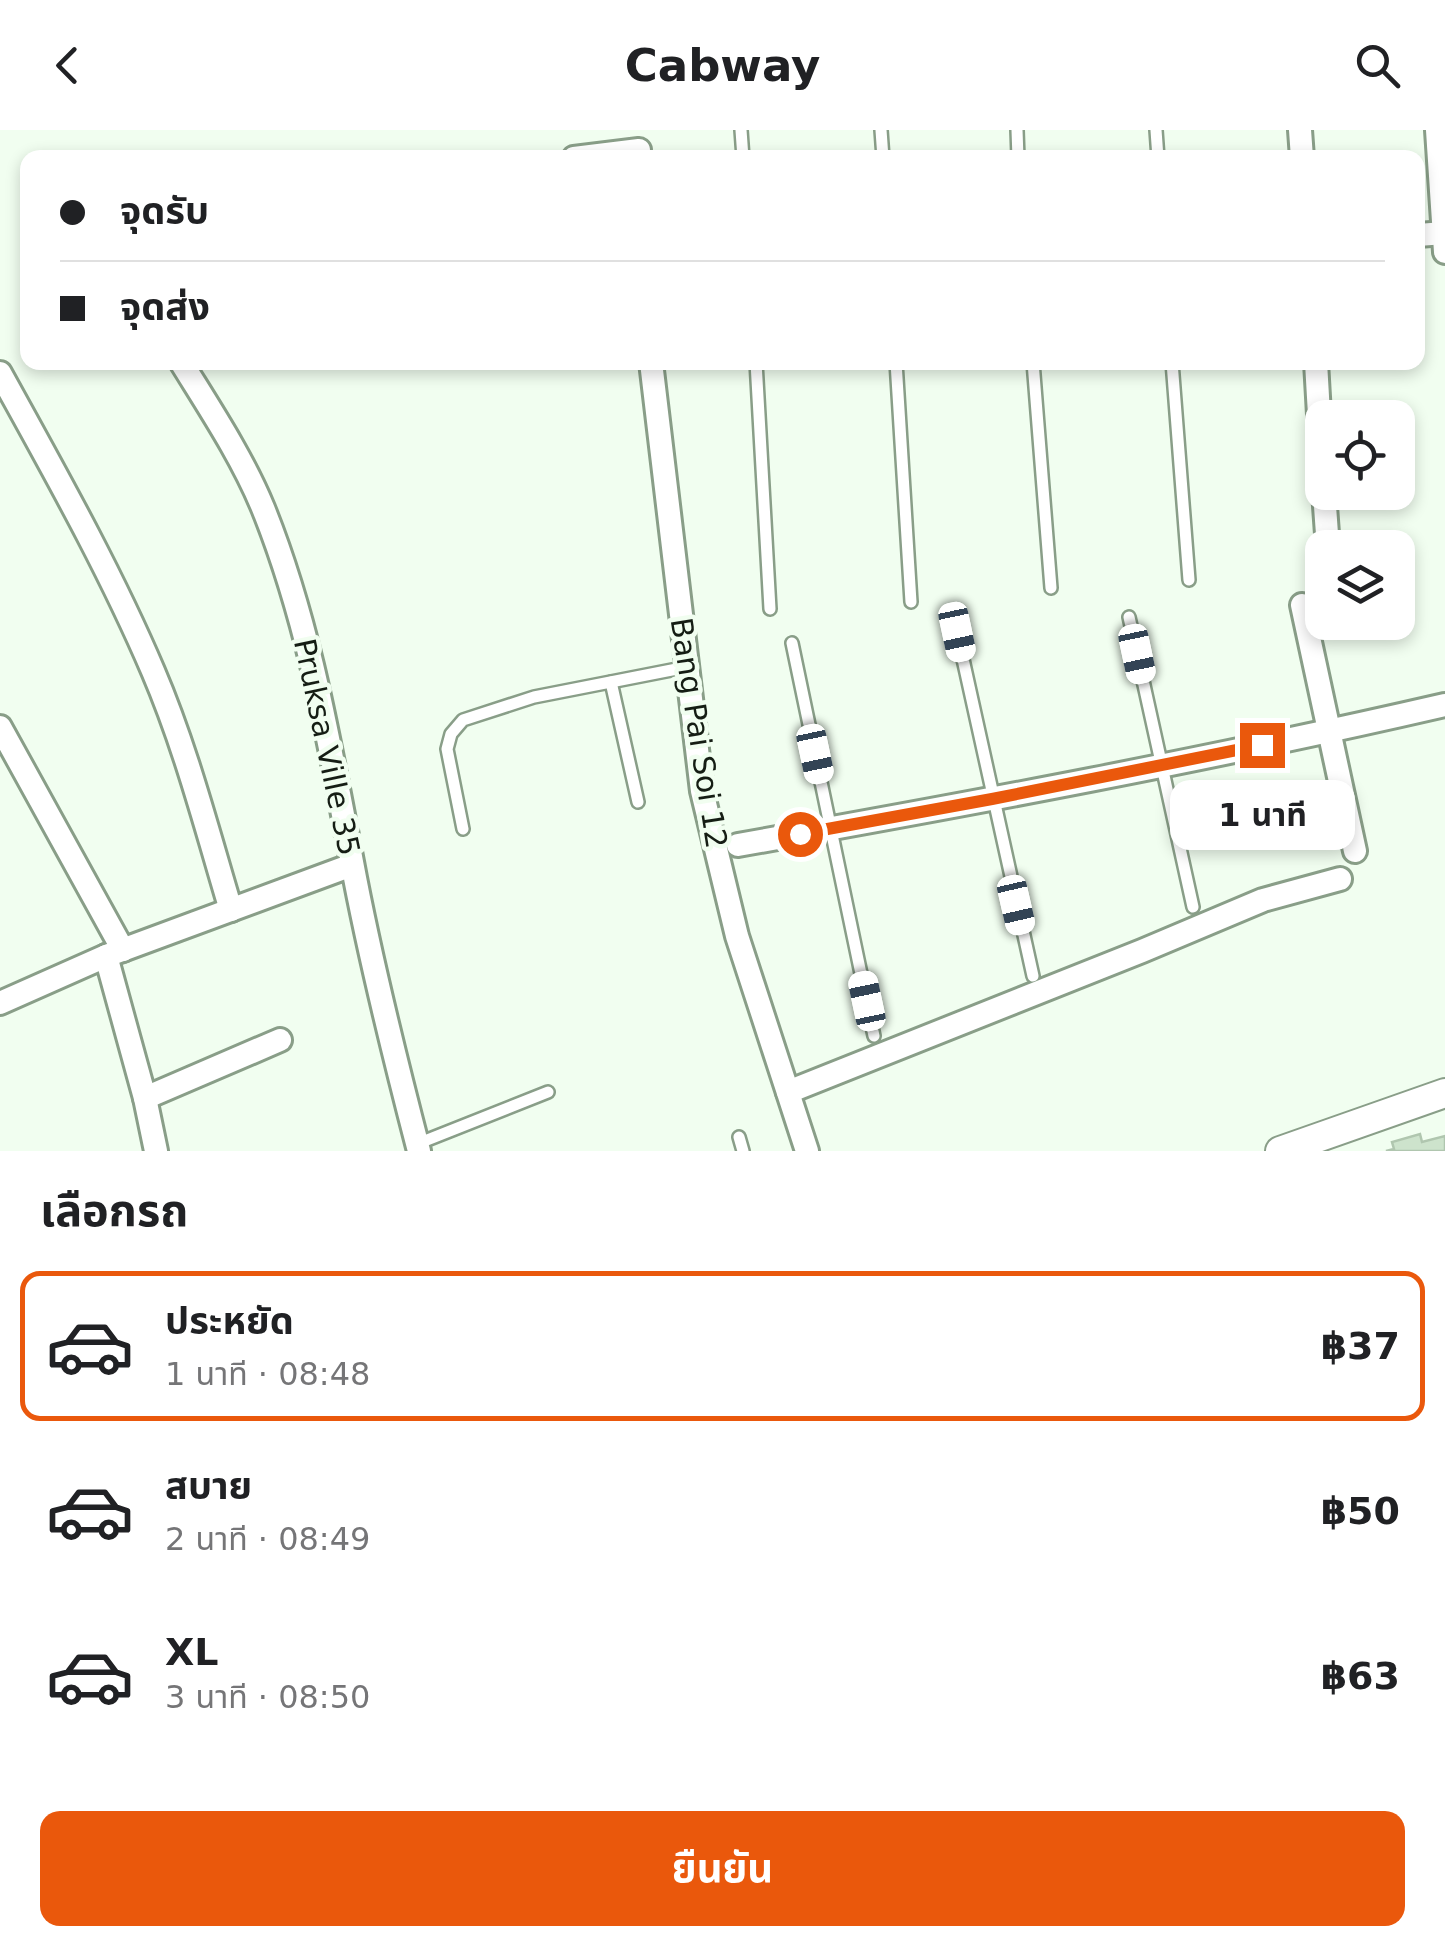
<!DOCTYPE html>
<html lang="th">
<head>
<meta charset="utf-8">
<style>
  body { margin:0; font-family:"DejaVu Sans","Noto Sans Thai",sans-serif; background:#f2f2f2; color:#202124; height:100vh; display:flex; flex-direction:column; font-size:38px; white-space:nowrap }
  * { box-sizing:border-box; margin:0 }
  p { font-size:32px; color:#757577 }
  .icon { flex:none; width:55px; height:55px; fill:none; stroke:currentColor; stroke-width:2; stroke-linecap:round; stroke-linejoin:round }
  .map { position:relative; height:1021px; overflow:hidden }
  .panel { display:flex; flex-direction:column; background:#fff; flex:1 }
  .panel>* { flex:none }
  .banner { position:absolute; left:20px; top:20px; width:1405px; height:220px; border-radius:20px; box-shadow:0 5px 15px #0003; display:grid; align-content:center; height:220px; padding:0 40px; background:#fff }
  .buttons { position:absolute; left:1305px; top:270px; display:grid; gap:20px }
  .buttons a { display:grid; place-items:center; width:110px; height:110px; border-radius:20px; background:#fff; box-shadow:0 5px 15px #0003; font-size:50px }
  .end { position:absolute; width:45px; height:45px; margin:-22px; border:12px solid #ea580c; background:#fff; box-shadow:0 0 0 5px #fff }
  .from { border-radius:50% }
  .bubble { position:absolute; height:70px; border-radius:20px; background:#fff; box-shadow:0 5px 15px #0003; font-size:32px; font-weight:700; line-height:70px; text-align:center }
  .car { position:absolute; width:30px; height:60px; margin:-30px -15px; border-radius:12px; box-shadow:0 0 8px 2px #0007; background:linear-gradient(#fff 24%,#345 0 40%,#fff 0 76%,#345 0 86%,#fff 0) }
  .banner b { display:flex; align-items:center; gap:35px; height:95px; font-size:38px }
  .banner b+b { border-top:2px solid #e0e0e0 }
  .banner i { width:25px; height:25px; background:#202124 }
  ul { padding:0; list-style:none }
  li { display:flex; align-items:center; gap:30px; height:150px; margin:0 20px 15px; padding:0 20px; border:5px solid transparent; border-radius:20px }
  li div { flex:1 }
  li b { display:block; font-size:38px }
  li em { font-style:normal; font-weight:700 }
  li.active { border-color:#ea580c }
  li>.icon { width:90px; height:90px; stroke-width:1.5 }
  h2 { padding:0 40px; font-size:45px; line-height:120px }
  .button { display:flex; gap:20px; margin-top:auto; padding:20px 40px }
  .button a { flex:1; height:115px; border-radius:20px; background:#ea580c; color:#fff; font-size:40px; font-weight:700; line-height:115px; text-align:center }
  header { display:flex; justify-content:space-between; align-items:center; height:130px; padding:0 40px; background:#fff; font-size:45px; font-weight:700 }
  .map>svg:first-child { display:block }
  .building { fill:#cde3cc; stroke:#b0c6af; stroke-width:2.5 }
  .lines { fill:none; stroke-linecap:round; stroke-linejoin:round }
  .service-casing { stroke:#899e88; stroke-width:16 }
  .minor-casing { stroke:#899e88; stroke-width:28 }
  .tertiary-casing { stroke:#899e88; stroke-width:32 }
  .service { stroke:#fff; stroke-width:11 }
  .minor { stroke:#fff; stroke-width:22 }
  .tertiary { stroke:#fff; stroke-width:28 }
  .route { stroke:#ea580c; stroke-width:12 }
  .labels { text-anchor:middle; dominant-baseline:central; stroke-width:9; stroke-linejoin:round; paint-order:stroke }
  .street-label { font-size:30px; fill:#151d14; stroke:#f1fef0 }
</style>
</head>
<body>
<header><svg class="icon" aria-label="back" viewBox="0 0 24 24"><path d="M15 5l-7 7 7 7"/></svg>Cabway<svg class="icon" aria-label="search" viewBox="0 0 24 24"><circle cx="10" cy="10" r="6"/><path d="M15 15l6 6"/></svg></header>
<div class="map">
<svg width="1445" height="1021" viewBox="0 0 1445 1021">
  <rect width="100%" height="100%" fill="#f1fef0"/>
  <path class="building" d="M1420,1004L1422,1012L1445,1006V1021H1386L1394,1019L1392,1012Z"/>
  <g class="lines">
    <g class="service-casing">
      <g id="service">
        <path d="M741,0L743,28"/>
        <path d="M881,0L883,28"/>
        <path d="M1017,0L1018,28"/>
        <path d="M1156,0L1158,28"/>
        <path d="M756,232L770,479"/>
        <path d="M896,232L911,472"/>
        <path d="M1033,232L1051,458"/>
        <path d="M1172,232L1189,450"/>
        <path d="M1129,487L1193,777"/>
        <path d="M957,502L1033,846"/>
        <path d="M792,513L874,906"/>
        <path d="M611,552L638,672"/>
        <path d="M463,699L447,619L451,604L463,590L534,567L687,537"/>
        <path d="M739,1007L743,1021"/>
        <path d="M417,1014L548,962"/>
      </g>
    </g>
    <g class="minor-casing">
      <g id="minor">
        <path d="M1300,0L1302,28"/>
        <path d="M1437,0L1445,122"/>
        <path d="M574,28L639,20"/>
        <path d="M1418,105L1445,103"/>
        <path d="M181,232C210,279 242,327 263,378C309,492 329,612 352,732C370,829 394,925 419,1021"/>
        <path d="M651,232L702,661L737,806L807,1021"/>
        <path d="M1316,232L1322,337"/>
        <path d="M0,243C54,341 109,438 153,541C186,618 207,700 231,780"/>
        <path d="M1324,362L1328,418"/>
        <path d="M1302,475L1355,721"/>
        <path d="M0,597L123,820"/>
        <path d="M738,715C974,673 1211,629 1445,575"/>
        <path d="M106,826L145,968L156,1021"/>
        <path d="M0,873L106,826L352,735"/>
        <path d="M788,962L1142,821L1263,770L1340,749"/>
        <path d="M145,968L280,910"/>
      </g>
    </g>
    <g class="tertiary-casing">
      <path id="tertiary" d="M1280,1021L1445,963"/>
    </g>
    <use href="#service" class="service"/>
    <use href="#minor" class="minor"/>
    <use href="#tertiary" class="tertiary"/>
  </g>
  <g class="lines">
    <path class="route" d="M800,704L992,669L1262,615"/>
  </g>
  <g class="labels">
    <g class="street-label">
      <text transform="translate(699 603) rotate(81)">Bang Pai Soi 12</text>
      <text transform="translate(327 617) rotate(78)">Pruksa Ville 35</text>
    </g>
  </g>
</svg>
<div class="buttons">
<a><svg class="icon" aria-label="locate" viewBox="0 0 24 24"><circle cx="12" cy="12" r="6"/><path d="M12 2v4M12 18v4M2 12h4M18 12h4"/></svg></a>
<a><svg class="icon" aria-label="layers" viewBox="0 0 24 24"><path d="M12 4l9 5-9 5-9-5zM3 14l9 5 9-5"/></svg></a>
</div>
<i class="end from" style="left:800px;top:704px"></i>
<i class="end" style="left:1262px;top:615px"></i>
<div class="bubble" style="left:1170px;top:650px;width:185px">1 นาที</div>
<i class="car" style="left:957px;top:502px;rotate:168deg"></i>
<i class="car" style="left:1137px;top:524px;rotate:168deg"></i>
<i class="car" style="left:815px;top:624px;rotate:168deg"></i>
<i class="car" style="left:1016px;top:775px;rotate:167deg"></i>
<i class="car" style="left:867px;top:871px;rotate:348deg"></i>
<div class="banner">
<b><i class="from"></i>จุดรับ</b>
<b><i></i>จุดส่ง</b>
</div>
</div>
<section class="panel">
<h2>เลือกรถ</h2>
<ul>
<li class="active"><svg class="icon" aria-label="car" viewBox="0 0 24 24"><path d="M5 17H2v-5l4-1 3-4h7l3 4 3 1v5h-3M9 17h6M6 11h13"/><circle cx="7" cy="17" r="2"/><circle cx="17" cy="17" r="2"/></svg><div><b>ประหยัด</b><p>1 นาที · 08:48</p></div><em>฿37</em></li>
<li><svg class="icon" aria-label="car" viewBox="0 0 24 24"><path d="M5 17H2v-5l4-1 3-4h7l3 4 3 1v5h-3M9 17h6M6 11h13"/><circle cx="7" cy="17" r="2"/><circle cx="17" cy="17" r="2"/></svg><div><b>สบาย</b><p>2 นาที · 08:49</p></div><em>฿50</em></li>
<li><svg class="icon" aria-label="car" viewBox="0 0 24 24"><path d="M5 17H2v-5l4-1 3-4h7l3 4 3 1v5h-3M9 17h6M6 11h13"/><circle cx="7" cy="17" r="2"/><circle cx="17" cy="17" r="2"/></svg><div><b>XL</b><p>3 นาที · 08:50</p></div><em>฿63</em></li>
</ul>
<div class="button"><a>ยืนยัน</a></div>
</section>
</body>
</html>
